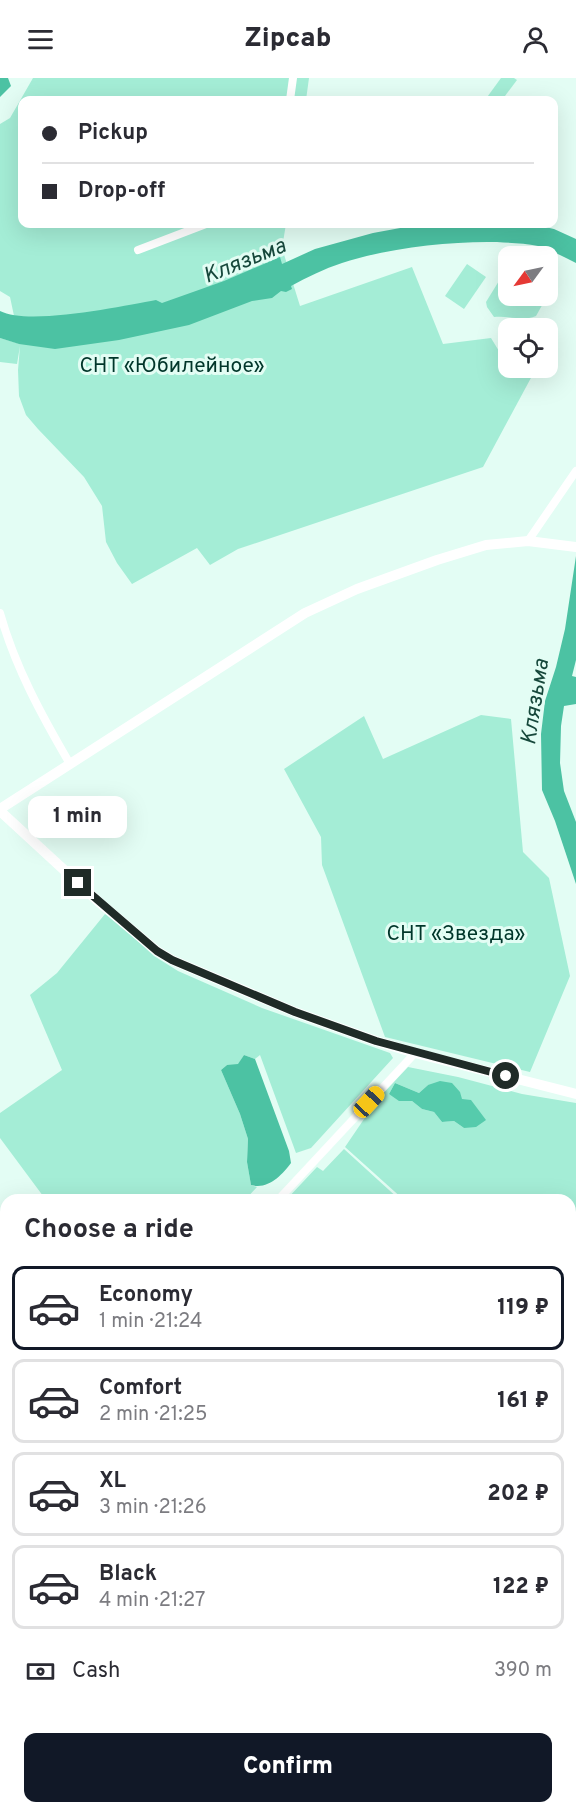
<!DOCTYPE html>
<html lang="en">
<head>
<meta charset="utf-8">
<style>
  body { margin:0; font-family:Overpass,sans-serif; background:#f7f7f7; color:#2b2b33; height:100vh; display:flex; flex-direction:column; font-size:22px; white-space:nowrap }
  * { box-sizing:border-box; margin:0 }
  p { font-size:20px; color:#7c7c81 }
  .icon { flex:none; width:33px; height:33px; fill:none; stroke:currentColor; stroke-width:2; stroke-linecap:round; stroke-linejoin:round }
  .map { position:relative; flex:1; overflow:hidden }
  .drawer { position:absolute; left:0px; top:1116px; width:576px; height:620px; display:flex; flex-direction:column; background:#fff; border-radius:18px 18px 0 0; box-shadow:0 6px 24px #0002 }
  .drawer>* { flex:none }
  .guide { position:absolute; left:18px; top:18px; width:540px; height:132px; border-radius:12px; box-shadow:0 6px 24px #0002; display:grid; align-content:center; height:132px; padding:0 24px; background:#fff }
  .needle { width:39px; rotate:237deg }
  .controls { position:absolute; left:498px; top:168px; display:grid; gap:12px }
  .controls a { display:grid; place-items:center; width:60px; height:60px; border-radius:12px; background:#fff; box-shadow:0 6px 24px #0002; font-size:30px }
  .end { position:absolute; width:27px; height:27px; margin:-14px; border:8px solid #1f2b27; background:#fff; box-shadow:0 0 0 3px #fff }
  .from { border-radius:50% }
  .bubble { position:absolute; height:42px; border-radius:12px; background:#fff; box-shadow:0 6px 24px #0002; font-size:20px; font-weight:800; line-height:42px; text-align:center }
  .car { position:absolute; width:18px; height:36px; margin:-18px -9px; border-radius:8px; box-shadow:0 0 4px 2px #0007; background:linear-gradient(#f5c518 24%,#345 0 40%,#f5c518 0 76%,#345 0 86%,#f5c518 0) }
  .guide b { display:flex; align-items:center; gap:21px; height:57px; font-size:22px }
  .guide b+b { border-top:2px solid #e1e1e2 }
  .guide i { width:15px; height:15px; background:#2b2b33 }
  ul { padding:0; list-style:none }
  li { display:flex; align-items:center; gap:18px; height:84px; margin:0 12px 9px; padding:0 12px; border:3px solid #e1e1e2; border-radius:12px }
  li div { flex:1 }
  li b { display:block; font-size:22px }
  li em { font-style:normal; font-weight:800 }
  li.active { border-color:#111827 }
  li>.icon { width:54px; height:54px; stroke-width:1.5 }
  h2 { padding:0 24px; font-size:27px; line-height:72px }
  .pay { display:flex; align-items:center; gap:15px; height:66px; padding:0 24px; font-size:22px }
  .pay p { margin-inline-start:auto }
  .cta { display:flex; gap:12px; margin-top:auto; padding:12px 24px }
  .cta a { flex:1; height:69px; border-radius:12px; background:#111827; color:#fff; font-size:24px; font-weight:800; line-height:69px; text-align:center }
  header { display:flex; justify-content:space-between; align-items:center; height:78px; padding:0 24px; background:#fff; font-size:27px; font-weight:800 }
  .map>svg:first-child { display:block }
  .green { fill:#a4edd6; fill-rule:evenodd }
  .forest { fill:#56cbac }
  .water { fill:#4cc2a3 }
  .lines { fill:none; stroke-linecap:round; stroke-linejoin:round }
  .stream { stroke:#4cc2a3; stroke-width:2 }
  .street { stroke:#fff; stroke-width:8 }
  .secondary { stroke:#fff; stroke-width:10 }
  .primary { stroke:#f7c9b7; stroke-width:12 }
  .rail { stroke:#6b7d77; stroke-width:2; stroke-dasharray:12 6; stroke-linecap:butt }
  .route { stroke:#1f2b27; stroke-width:8 }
  .labels { text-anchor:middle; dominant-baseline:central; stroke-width:6; stroke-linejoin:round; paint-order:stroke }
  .park-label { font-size:21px; fill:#00362a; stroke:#e3fdf4 }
  .water-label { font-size:22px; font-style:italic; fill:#16483b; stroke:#e3fdf4 }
</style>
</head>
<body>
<header><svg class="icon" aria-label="menu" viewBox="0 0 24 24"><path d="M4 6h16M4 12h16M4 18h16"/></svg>Zipcab<svg class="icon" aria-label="person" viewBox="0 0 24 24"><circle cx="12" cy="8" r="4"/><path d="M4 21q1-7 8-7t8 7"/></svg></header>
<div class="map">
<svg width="576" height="1735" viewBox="0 0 576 1735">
  <rect width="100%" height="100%" fill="#e3fdf4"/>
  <g class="green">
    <path d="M33,0H309L306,22H22V146H286L282,170L300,228L412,189L443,266L491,260L502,278L508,282V290H519L532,298L483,389L238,471L210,487L197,470L132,506L117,485L106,464L102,428L84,399L38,351L26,337L19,318L18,292L20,268L17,286L0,284V260L20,266L10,219L0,213V46L10,40Z"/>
    <path d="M501,0H514L517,2L502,22H485Z"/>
    <path d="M467,186L486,199L464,231L445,218Z"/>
    <path d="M502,198H508V218H548V206L549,215L536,238C521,244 509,237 494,239L487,229L486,224Z"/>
    <path d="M481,637L511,641L523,774L549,800L570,898L530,994L385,959L322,787L321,759L284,691L364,638L383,681Z"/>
    <path d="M105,836L110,838L154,878L178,893L262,930L390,975L393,980L311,1070L296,1075L260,977L255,981L244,977L238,987H227L221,992L240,1036L248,1061L247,1084L251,1107L257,1109L245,1122H46L0,1060V1035L62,992L30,917L57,895Z"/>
    <path d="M408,989L458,999L522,1016L576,1025V1141L573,1152L576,1154V1308L570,1304V1122H404L345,1069L377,1022ZM395,1005L419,1015L428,1007L462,1021L464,1050L454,1043L442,1044L434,1034L422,1031L412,1023L389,1016Z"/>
    <path d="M344,1071L400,1122H286L317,1089L323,1093Z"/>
    <path d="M576,1608V1685L570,1691V1615Z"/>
    <path d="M576,1709V1735H548L554,1730H570V1714Z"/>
    <path d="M465,1730H535L530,1735H460Z"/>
  </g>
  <g class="forest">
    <path d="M440,1003L452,1005L460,1014L462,1021L471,1022L486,1042L476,1049L464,1050L454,1043L442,1044L434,1034L422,1031L412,1023H399L389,1016L395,1005L419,1015L428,1007Z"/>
    <path d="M0,1468L6,1470V1499L0,1497Z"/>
  </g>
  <g class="water">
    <path d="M0,0H8L11,8L0,19Z"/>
    <path d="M422,146H532L554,151L576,161V185C564,179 551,172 538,168C525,165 510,165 497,164C448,163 388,170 342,185C324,191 307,199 291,208L292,211L286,214L281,213L272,220L252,223L189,247L119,262L55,271L19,266L0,260V233C29,248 122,228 156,222L162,225L224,203L280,179L282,186L315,171L373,155Z"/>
    <path d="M576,478V582L572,598L576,599V626L564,628L561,648L560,685L564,713L576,744V806L555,743L542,712L541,656L545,623L556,589L565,551Z"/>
    <path d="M244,977L255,981L289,1073L291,1085C282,1097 268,1112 251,1107L247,1084L248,1061L240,1036L221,992L227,987L238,986Z"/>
  </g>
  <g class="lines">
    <path class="stream" d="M570,1283L576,1281"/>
    <g class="street">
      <path d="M290,22L293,0"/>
      <path d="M138,172L206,146"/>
      <path d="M528,463L576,393"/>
      <path d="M0,535C15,589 42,638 70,686"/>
      <path d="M278,1122L415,975"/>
      <path d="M0,1319L6,1326"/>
    </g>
    <g class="secondary">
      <path d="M0,731L305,535L357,511L437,482L486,467L528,463L576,469"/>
      <path d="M0,733L100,825L157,873L172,882L295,934L376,963L415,975L576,1016"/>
    </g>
    <g class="primary">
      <path d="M0,1542L6,1543"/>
      <path d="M0,1555L6,1557"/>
      <path d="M359,1730L365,1735"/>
      <path d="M378,1730L384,1735"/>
    </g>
    <g class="rail">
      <path d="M0,1586L6,1588"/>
      <path d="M304,1730L312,1735"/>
    </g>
  </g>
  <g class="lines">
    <path class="route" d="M78,805L157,873L172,882L295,934L376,963L506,998"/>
  </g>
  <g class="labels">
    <g class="park-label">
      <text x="172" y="288">СНТ «Юбилейное»</text>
      <text x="456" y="856">СНТ «Звезда»</text>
    </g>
    <g class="water-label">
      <text transform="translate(245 184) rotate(-22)">Клязьма</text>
      <text transform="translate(536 624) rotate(-81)">Клязьма</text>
    </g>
  </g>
</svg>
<div class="controls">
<a><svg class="needle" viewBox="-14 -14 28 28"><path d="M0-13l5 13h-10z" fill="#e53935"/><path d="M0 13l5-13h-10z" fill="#7c7c81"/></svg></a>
<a><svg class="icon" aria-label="locate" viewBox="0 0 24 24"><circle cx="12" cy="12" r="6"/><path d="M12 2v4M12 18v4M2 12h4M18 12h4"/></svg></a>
</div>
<i class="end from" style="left:506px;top:998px"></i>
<i class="end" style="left:78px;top:805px"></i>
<div class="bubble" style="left:28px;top:718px;width:99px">1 min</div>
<i class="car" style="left:369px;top:1024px;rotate:43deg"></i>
<div class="guide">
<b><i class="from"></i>Pickup</b>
<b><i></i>Drop-off</b>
</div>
<section class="drawer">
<h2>Choose a ride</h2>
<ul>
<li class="active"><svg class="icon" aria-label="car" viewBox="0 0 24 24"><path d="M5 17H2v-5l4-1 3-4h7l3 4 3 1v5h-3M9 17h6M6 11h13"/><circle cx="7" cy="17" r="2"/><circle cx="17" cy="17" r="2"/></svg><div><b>Economy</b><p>1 min · 21:24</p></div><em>119 ₽</em></li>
<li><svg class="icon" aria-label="car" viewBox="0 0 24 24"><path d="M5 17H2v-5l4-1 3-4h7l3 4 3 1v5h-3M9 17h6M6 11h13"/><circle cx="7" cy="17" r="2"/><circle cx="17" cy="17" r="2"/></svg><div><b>Comfort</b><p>2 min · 21:25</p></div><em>161 ₽</em></li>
<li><svg class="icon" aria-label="car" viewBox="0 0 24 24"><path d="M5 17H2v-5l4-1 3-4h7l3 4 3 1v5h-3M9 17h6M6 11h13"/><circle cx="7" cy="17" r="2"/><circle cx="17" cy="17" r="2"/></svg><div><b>XL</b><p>3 min · 21:26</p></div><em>202 ₽</em></li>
<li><svg class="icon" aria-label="car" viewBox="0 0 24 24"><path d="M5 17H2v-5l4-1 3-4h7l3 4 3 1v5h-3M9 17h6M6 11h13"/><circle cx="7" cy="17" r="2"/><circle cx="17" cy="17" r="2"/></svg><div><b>Black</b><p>4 min · 21:27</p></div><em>122 ₽</em></li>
</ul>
<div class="pay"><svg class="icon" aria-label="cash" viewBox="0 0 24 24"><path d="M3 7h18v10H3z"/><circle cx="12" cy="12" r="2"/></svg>Cash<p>390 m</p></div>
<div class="cta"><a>Confirm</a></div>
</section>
</div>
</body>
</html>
